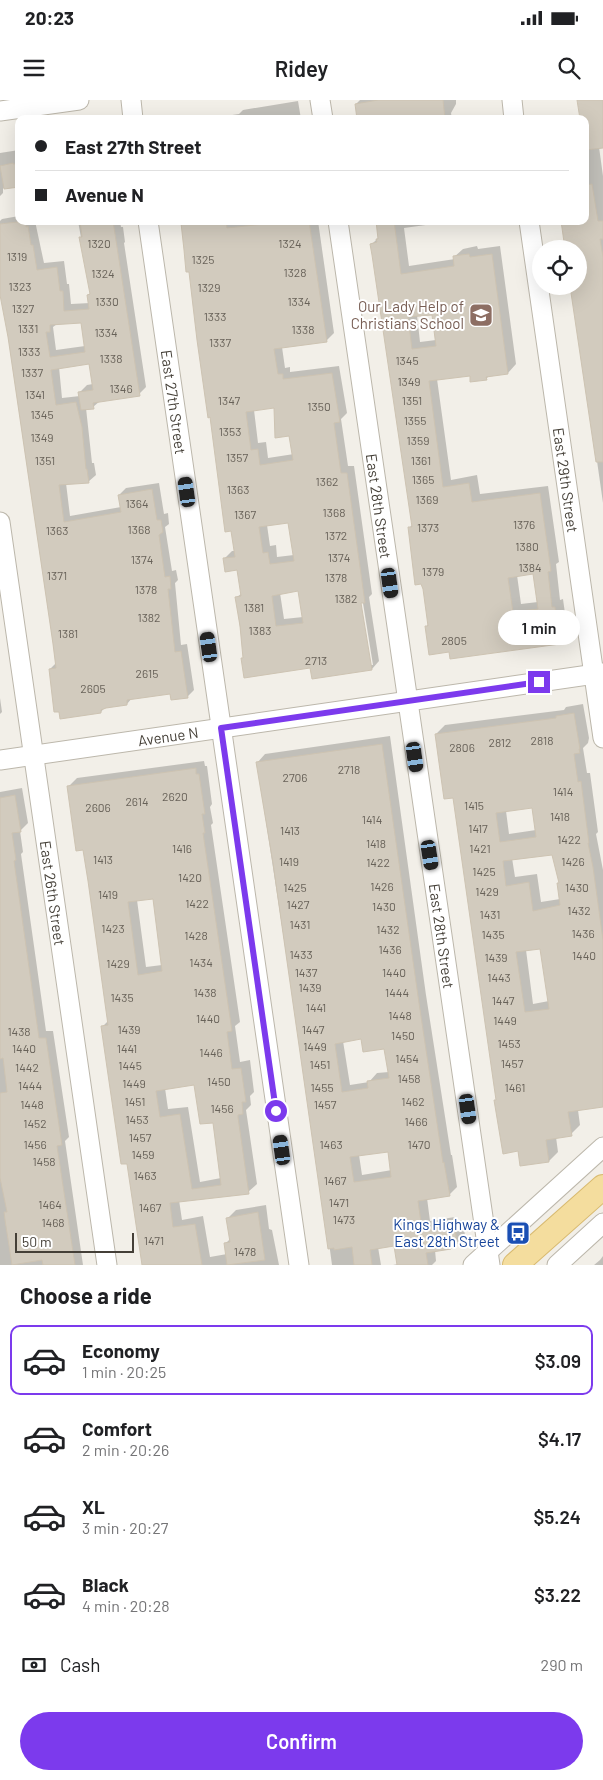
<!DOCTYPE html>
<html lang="en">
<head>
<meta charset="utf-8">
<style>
  body { margin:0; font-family:Barlow,sans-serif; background:#f2f2f2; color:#202124; height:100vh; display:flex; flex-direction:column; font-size:19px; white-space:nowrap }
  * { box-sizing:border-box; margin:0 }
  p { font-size:16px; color:#757577 }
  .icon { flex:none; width:28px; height:28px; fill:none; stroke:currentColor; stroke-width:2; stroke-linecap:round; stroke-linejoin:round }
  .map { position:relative; height:1165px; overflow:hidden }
  .sheet { display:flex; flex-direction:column; background:#fff; flex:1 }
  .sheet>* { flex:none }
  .banner { position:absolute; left:15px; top:15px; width:574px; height:110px; border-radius:10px; box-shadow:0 5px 20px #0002; display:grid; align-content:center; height:110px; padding:0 20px; background:#fff }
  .fabs { position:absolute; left:532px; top:140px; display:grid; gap:10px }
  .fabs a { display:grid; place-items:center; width:55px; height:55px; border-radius:50%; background:#fff; box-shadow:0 5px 20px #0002; font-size:25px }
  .scale { position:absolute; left:15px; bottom:12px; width:119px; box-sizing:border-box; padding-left:5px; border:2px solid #443f37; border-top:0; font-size:14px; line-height:18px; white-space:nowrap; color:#443f37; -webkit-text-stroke:4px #fff; paint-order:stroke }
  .end { position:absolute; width:22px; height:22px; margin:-11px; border:6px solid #7c3aed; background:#fff; box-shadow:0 0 0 2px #fff }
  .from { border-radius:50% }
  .bubble { position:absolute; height:35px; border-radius:18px; background:#fff; box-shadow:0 5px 20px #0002; font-size:16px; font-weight:600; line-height:35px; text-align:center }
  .car { position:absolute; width:15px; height:30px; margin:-15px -8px; border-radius:6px; box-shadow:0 0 4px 1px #0007; background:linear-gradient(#222 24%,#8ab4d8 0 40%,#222 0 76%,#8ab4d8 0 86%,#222 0) }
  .banner b { display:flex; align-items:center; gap:18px; height:48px; font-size:19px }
  .banner b+b { border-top:1px solid #e0e0e0 }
  .banner i { width:12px; height:12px; background:#202124 }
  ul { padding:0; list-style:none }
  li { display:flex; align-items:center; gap:15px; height:70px; margin:0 10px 8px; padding:0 10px; border:2px solid transparent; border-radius:10px }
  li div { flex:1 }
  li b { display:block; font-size:19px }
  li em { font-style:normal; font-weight:600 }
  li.selected { border-color:#7c3aed }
  li>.icon { width:45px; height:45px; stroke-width:1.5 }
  h2 { padding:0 20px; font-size:22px; line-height:60px }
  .pay { display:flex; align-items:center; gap:12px; height:55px; padding:0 20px; font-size:19px }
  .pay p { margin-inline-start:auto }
  .action { display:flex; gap:10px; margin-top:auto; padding:10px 20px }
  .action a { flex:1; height:58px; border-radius:30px; background:#7c3aed; color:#fff; font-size:20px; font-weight:600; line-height:58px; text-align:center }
  .status { display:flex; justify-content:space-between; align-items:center; height:35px; padding:0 25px; background:#fff; direction:ltr }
  .status svg { height:14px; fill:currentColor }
  header { display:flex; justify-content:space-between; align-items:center; height:65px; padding:0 20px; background:#fff; font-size:22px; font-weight:600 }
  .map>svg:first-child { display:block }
  .shadow { fill:#0003; fill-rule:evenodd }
  .building { fill:#d2cbbe; stroke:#cdc3b2; fill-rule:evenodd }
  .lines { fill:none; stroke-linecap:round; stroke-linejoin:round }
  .minor-casing { stroke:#bcb7ab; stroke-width:21 }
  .major-casing { stroke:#d8ba70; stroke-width:26 }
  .minor { stroke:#fff; stroke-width:19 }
  .major { stroke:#f4dd9e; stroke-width:24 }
  .route { stroke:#7c3aed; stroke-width:6 }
  .labels { text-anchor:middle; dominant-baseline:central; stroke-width:4; stroke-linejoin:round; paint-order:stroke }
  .number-label { font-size:12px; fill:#686259 }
  .education-label { font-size:15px; fill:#785e54; stroke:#fff; text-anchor:end }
  .street-label { font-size:15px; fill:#443f37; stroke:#fff }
  .transit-label { font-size:15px; fill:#164399; stroke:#fff; text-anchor:end }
</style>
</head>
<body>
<div class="status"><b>20:23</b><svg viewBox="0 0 49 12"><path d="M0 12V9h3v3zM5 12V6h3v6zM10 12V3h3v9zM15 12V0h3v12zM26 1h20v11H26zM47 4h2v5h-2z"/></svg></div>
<header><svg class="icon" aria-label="menu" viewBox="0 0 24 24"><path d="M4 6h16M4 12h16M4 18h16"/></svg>Ridey<svg class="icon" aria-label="search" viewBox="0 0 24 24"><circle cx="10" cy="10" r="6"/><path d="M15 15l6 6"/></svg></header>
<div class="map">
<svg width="603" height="1165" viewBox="0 0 603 1165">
  <rect width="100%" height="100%" fill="#f2efe8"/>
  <g class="shadow">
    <path d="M360,0H456V4L451,13L452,19H358L356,4Z"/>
    <path d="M579,0H603V46L599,47L603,76V403L572,186H579V149L585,121V19Z"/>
    <path d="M298,1L301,19H205L239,14L243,10Z"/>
    <path d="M19,50V86L3,88V93L0,96V53Z"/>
    <path d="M19,116V121H35L44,163L64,161L67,184H69L71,204L90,203L88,195L91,193L78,121H120L121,127H123L125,142L124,143L146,287L139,294L100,301L93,307L86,308L92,363H94L96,375L88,382L66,383L70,416L121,407L119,395L126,388L159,383L164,414L168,413L169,424L165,427L172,471L176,470L178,480L175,483L181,545L187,544L194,590L187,597L171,592L132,598L127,604L105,607L101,612L50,569L56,563L0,181V121L2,119ZM82,222L85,246L56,250L53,227L57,224ZM90,263L93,284L87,285L80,292V296L62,298L59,267Z"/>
    <path d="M181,121H318L334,233L326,241L282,247L285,268L290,267V272L339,266L347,313L341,319L348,366H354L372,494L369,497L379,561L372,569L311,566L244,557L236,498L242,493L238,468L224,459L232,451H235L190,170H187ZM275,307L290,335L294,354L268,358L266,342L258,343L254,310ZM289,422L294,455L277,457L276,445L270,446L267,425ZM299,489L303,517L284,519L280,493ZM359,497H362L373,565H370Z"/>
    <path d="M377,121H436L433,124L404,128L409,166L455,159L454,157L463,149L477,146L478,149L500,146L516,264L508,273L490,275L486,279L471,274L437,279L451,380L477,375L480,394L548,386L559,462L556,464L560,500L563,499L568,535L559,543L450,550L426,527L429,523L424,488L409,428L413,424L372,144L379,137ZM433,213L436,240L420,242L417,215ZM535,472L538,502L521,504L517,475Z"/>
    <path d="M0,598L2,612L0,614Z"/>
    <path d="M583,604L589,638L588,643L583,648L587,673H590L598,732L596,734L603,770V1006L578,1010L580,1025L571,1034L556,1037L558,1052L549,1061L521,1065L454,697L436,634L445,625L564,610L566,607ZM533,706L536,730L509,734L506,711ZM553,753L560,782L558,783L560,799L541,802L537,774L515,777L512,758ZM541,847L549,901L533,904L526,850Z"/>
    <path d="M390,636L426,895L451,1055H452L457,1087L449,1095L427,1098L430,1121L455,1117L456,1121L462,1120L465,1135L451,1148L435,1150L436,1161L432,1165H393L398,1164L395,1145L378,1147L381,1165H332L318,1062L257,663L265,654ZM362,938L385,948L389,972L377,973L369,982L350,985L343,941ZM389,1050L392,1070L362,1075L359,1055Z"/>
    <path d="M204,661L205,666H207L212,704L210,707L213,723L211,725L240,922L235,926L240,962L250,960L254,992L250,996L251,1005L246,1010L257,1084L248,1092L179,1100L182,1120L203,1116L210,1157L227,1154L225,1144L231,1138L228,1118L236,1110L266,1105L269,1129L272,1130L279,1165H143L128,1062L102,927L108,921L84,749L68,687L77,678ZM154,797L162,865L146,867L137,800ZM195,983L214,1022L221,1078L200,1082L188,1007L168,1009L165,988Z"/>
    <path d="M22,688L28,723L20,731L23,752L21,754L46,931H53L69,1037L65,1041L83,1165H0V692Z"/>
    <path d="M603,1156V1165H594L600,1160Z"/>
  </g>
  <g class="building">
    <path d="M378,0H443L445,19H357L355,4Z"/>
    <path d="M577,0H603V48L585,50V19H580Z"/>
    <path d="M13,63V64H17L19,87L4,89L0,66Z"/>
    <path d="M592,84L598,121H603V139H600L603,157V362H596L570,186H579V149H565L561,121H585V85Z"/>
    <path d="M26,121V127L28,126L31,145H33L37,170L57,167L60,191H63L64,211L89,209L87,195L90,194L79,137H82L80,121H113L140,296L93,303L94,309L81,310L78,292L93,290L89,264L51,270L56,305L76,302L82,327L86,369H87L89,383L59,385L64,422L121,412L118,395L152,389L157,420H161L163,432L159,435L165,477L170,476L171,489H168L175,552L181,551L188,598L171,600L170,594L127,600V605L106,608L101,610V613L60,619L59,612H54L49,569L56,568L53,544L8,237L0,195V124ZM81,223L85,252L50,257L46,232H50V225Z"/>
    <path d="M193,121H226L227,128L264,124V121H309L327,242L274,249L278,274H283V279L332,273L340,322L334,323L341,373H347L365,503H361L372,570L312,579L310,568L244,578L241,558H243L240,526L235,497L241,496L237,470L225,472L223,458L235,457L231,431L225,432L210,317L208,318L197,240L189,172H186L184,150L181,123ZM274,308L275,338L289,336L293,360L260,365L258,349L251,350L246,312ZM288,423L294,461L270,464L268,452L263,453L259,427ZM298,491L303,523L276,526L272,496Z"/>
    <path d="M376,121H394L401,174L454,166L453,156L469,154L470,157L492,154L508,274L486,277L487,280L470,282V276L429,281L443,387L469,383L472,402L540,393L551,471L548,472L552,507H555L560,544L450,559L449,552L429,555L425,526H428L423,489L421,484L415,485L408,427H412L372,155L370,144L377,142L376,139H378ZM432,215L436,246L412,249L408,217ZM533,474L538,509L513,512L508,478Z"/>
    <path d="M574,613L580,649H579L580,653L574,654L578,682L581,681L589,743H588L593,767L603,840V1007L568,1012L572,1036L546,1040L549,1062L520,1066L518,1051L503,1054L494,1000H496L493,979L453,698L444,699L435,634L556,618V616ZM532,708L536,737L500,742L496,713ZM552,755L559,783H557L560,805L533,811L529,782L506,786L503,761ZM540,849L549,909L525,912L516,852Z"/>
    <path d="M382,644L419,903L443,1063L444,1062L450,1096L418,1101L422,1129L447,1125L448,1129L455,1128L457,1144L451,1145V1149L426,1153L428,1165H397L394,1146L370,1150L372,1165H354L352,1147L334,1150V1148L328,1149L273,763L256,662ZM361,939L363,952L384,949L389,978L367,981L368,988L342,992L335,944ZM388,1052L391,1077L354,1082L350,1057Z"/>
    <path d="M196,668V674H199L205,714H202L205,733H203L232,931L227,932L232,969L241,968L246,1002H242L243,1014L238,1015V1017L249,1094L170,1103L173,1127L195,1124L202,1165H142L127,1064H121L103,940L101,926L108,925L88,781L83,750L76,751L67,686ZM153,799L162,871L138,875L128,802ZM194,985L200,1024L213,1023L221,1085L192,1089L180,1014L160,1017L156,991Z"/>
    <path d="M15,695L21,732L12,733L16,760L14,761L39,938H46L62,1045L57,1046L75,1165H43L42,1160L12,1165L5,1120L4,1112H7L0,1078V993L7,992L3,958L0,959V698Z"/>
    <path d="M258,1112L265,1160L227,1165L224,1143L230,1142L226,1118Z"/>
  </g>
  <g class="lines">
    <g class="minor-casing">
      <g id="minor">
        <path d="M131,0L133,19"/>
        <path d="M320,0L323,19"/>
        <path d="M512,0L514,19"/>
        <path d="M0,11L79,0"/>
        <path d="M148,121L299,1165"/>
        <path d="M338,121L490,1165"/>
        <path d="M529,121L603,638"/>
        <path d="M0,422L107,1165"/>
        <path d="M0,660L603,573"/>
        <path d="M473,1165L603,1047"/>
        <path d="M557,1165L603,1123"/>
      </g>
    </g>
    <g class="major-casing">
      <path id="major" d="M515,1165L603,1087"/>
    </g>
    <use href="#minor" class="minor"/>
    <use href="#major" class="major"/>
  </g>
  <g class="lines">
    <path class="route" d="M276,1011L221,628L539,582"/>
  </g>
  <defs>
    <g id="school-square" transform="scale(1.25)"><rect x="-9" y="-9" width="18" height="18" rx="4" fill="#8d6e63" stroke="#fff"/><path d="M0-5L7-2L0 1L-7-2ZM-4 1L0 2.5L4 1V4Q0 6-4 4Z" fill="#fff"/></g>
    <g id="bus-square" transform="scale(1.25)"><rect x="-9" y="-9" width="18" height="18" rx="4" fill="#1a4fb4" stroke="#fff"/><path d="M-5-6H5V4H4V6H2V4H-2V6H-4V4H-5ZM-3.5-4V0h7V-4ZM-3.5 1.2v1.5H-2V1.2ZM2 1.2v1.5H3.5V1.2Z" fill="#fff"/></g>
  </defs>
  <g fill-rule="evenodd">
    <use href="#school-square" x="481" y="215"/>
    <use href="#bus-square" x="518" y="1133"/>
  </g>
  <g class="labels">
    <g class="number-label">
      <text x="99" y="143">1320</text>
      <text x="290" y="143">1324</text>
      <text x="17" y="156">1319</text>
      <text x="203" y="159">1325</text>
      <text x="295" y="172">1328</text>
      <text x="103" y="173">1324</text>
      <text x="20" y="186">1323</text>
      <text x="209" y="187">1329</text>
      <text x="107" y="201">1330</text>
      <text x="299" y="201">1334</text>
      <text x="23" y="208">1327</text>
      <text x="215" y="216">1333</text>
      <text x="28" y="228">1331</text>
      <text x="303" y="229">1338</text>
      <text x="106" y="232">1334</text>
      <text x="220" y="242">1337</text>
      <text x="29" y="251">1333</text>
      <text x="111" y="258">1338</text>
      <text x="407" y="260">1345</text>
      <text x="32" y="272">1337</text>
      <text x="409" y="281">1349</text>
      <text x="121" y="288">1346</text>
      <text x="35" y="294">1341</text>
      <text x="229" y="300">1347</text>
      <text x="412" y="300">1351</text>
      <text x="319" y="306">1350</text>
      <text x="42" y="314">1345</text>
      <text x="415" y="320">1355</text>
      <text x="230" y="331">1353</text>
      <text x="42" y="337">1349</text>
      <text x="418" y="340">1359</text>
      <text x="237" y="357">1357</text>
      <text x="45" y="360">1351</text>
      <text x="421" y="360">1361</text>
      <text x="423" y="379">1365</text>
      <text x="327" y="381">1362</text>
      <text x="238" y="389">1363</text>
      <text x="427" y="399">1369</text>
      <text x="137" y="403">1364</text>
      <text x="334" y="412">1368</text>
      <text x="245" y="414">1367</text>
      <text x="524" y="424">1376</text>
      <text x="428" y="427">1373</text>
      <text x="139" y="429">1368</text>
      <text x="57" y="430">1363</text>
      <text x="336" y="435">1372</text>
      <text x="527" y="446">1380</text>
      <text x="339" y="457">1374</text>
      <text x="142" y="459">1374</text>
      <text x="530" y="467">1384</text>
      <text x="433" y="471">1379</text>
      <text x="57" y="475">1371</text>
      <text x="336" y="477">1378</text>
      <text x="146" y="489">1378</text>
      <text x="346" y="498">1382</text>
      <text x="254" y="507">1381</text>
      <text x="149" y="517">1382</text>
      <text x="260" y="530">1383</text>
      <text x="68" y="533">1381</text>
      <text x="454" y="540">2805</text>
      <text x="316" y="560">2713</text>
      <text x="147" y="573">2615</text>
      <text x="93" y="588">2605</text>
      <text x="542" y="640">2818</text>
      <text x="500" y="642">2812</text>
      <text x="462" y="647">2806</text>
      <text x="349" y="669">2718</text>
      <text x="295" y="677">2706</text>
      <text x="563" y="691">1414</text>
      <text x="175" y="696">2620</text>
      <text x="137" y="701">2614</text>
      <text x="474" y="705">1415</text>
      <text x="98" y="707">2606</text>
      <text x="560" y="716">1418</text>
      <text x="372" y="719">1414</text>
      <text x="478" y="728">1417</text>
      <text x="290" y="730">1413</text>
      <text x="569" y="739">1422</text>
      <text x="376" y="743">1418</text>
      <text x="182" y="748">1416</text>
      <text x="480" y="748">1421</text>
      <text x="103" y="759">1413</text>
      <text x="289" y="761">1419</text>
      <text x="573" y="761">1426</text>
      <text x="378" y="762">1422</text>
      <text x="484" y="771">1425</text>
      <text x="190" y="777">1420</text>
      <text x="382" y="786">1426</text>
      <text x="295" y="787">1425</text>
      <text x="577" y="787">1430</text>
      <text x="487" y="791">1429</text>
      <text x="108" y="794">1419</text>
      <text x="197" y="803">1422</text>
      <text x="298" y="804">1427</text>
      <text x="384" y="806">1430</text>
      <text x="579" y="810">1432</text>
      <text x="490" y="814">1431</text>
      <text x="300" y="824">1431</text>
      <text x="113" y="828">1423</text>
      <text x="388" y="829">1432</text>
      <text x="583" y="833">1436</text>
      <text x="493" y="834">1435</text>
      <text x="196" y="835">1428</text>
      <text x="390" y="849">1436</text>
      <text x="301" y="854">1433</text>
      <text x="584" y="855">1440</text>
      <text x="496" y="857">1439</text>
      <text x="201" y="862">1434</text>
      <text x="118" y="863">1429</text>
      <text x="306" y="872">1437</text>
      <text x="394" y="872">1440</text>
      <text x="499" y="877">1443</text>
      <text x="310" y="887">1439</text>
      <text x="205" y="892">1438</text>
      <text x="397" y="892">1444</text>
      <text x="122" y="897">1435</text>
      <text x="503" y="900">1447</text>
      <text x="316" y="907">1441</text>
      <text x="400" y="915">1448</text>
      <text x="208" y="918">1440</text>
      <text x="505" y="920">1449</text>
      <text x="129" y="929">1439</text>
      <text x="313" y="929">1447</text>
      <text x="19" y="931">1438</text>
      <text x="403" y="935">1450</text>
      <text x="509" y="943">1453</text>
      <text x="315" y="946">1449</text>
      <text x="24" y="948">1440</text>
      <text x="127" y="948">1441</text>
      <text x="211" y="952">1446</text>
      <text x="407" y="958">1454</text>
      <text x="512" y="963">1457</text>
      <text x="320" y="964">1451</text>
      <text x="130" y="965">1445</text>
      <text x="27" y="967">1442</text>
      <text x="409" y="978">1458</text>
      <text x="219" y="981">1450</text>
      <text x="134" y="983">1449</text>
      <text x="30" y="985">1444</text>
      <text x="322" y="987">1455</text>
      <text x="515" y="987">1461</text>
      <text x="135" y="1001">1451</text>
      <text x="413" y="1001">1462</text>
      <text x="32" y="1004">1448</text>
      <text x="325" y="1004">1457</text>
      <text x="222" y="1008">1456</text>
      <text x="137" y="1019">1453</text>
      <text x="416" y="1021">1466</text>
      <text x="35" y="1023">1452</text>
      <text x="140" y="1037">1457</text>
      <text x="35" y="1044">1456</text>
      <text x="331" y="1044">1463</text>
      <text x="419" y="1044">1470</text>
      <text x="143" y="1054">1459</text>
      <text x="44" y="1061">1458</text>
      <text x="145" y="1075">1463</text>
      <text x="335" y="1080">1467</text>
      <text x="339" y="1102">1471</text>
      <text x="50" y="1104">1464</text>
      <text x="150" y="1107">1467</text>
      <text x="344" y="1119">1473</text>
      <text x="53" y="1122">1468</text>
      <text x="154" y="1140">1471</text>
      <text x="245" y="1151">1478</text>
    </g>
    <g class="education-label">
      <text x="464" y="206">Our Lady Help of<tspan x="464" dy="17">Christians School</tspan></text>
    </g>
    <g class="street-label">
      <text transform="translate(174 302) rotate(82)">East 27th Street</text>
      <text transform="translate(566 380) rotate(82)">East 29th Street</text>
      <text transform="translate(379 406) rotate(82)">East 28th Street</text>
      <text transform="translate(168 636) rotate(-8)">Avenue N</text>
      <text transform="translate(53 793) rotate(82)">East 26th Street</text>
      <text transform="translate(442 836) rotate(82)">East 28th Street</text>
    </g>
    <g class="transit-label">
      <text x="500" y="1124">Kings Highway &amp;<tspan x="500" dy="17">East 28th Street</tspan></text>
    </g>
  </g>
</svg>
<div class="fabs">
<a><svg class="icon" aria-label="locate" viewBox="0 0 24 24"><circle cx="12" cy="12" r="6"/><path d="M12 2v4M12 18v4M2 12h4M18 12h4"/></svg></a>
</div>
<div class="scale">50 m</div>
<i class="end from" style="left:276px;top:1011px"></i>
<i class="end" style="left:539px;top:582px"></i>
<div class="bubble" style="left:498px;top:510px;width:82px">1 min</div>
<i class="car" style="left:187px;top:392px;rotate:352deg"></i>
<i class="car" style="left:390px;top:483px;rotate:172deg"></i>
<i class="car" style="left:209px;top:547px;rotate:352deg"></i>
<i class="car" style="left:415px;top:657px;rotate:172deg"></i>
<i class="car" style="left:430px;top:755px;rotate:171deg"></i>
<i class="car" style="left:468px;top:1009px;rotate:172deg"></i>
<i class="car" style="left:282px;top:1050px;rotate:352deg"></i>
<div class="banner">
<b><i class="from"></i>East 27th Street</b>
<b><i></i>Avenue N</b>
</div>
</div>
<section class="sheet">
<h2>Choose a ride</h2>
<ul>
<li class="selected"><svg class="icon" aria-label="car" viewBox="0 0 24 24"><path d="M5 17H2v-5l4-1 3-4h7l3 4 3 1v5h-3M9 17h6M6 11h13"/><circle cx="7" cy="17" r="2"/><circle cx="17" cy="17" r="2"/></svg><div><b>Economy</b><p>1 min · 20:25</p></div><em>$3.09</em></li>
<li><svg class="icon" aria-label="car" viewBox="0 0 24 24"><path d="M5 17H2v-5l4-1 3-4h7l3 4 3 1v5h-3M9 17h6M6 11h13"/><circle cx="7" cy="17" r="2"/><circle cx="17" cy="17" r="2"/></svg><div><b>Comfort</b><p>2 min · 20:26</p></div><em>$4.17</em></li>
<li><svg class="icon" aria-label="car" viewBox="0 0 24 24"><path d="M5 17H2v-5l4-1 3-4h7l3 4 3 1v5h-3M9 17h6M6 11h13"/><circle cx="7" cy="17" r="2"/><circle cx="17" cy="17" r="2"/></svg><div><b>XL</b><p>3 min · 20:27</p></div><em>$5.24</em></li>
<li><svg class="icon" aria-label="car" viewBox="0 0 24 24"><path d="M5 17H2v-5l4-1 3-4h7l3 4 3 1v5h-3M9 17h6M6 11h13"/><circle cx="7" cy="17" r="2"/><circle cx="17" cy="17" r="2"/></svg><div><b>Black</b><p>4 min · 20:28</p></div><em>$3.22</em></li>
</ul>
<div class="pay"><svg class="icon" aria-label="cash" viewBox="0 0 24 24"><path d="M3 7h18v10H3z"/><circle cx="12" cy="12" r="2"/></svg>Cash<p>290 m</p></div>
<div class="action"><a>Confirm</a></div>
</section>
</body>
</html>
